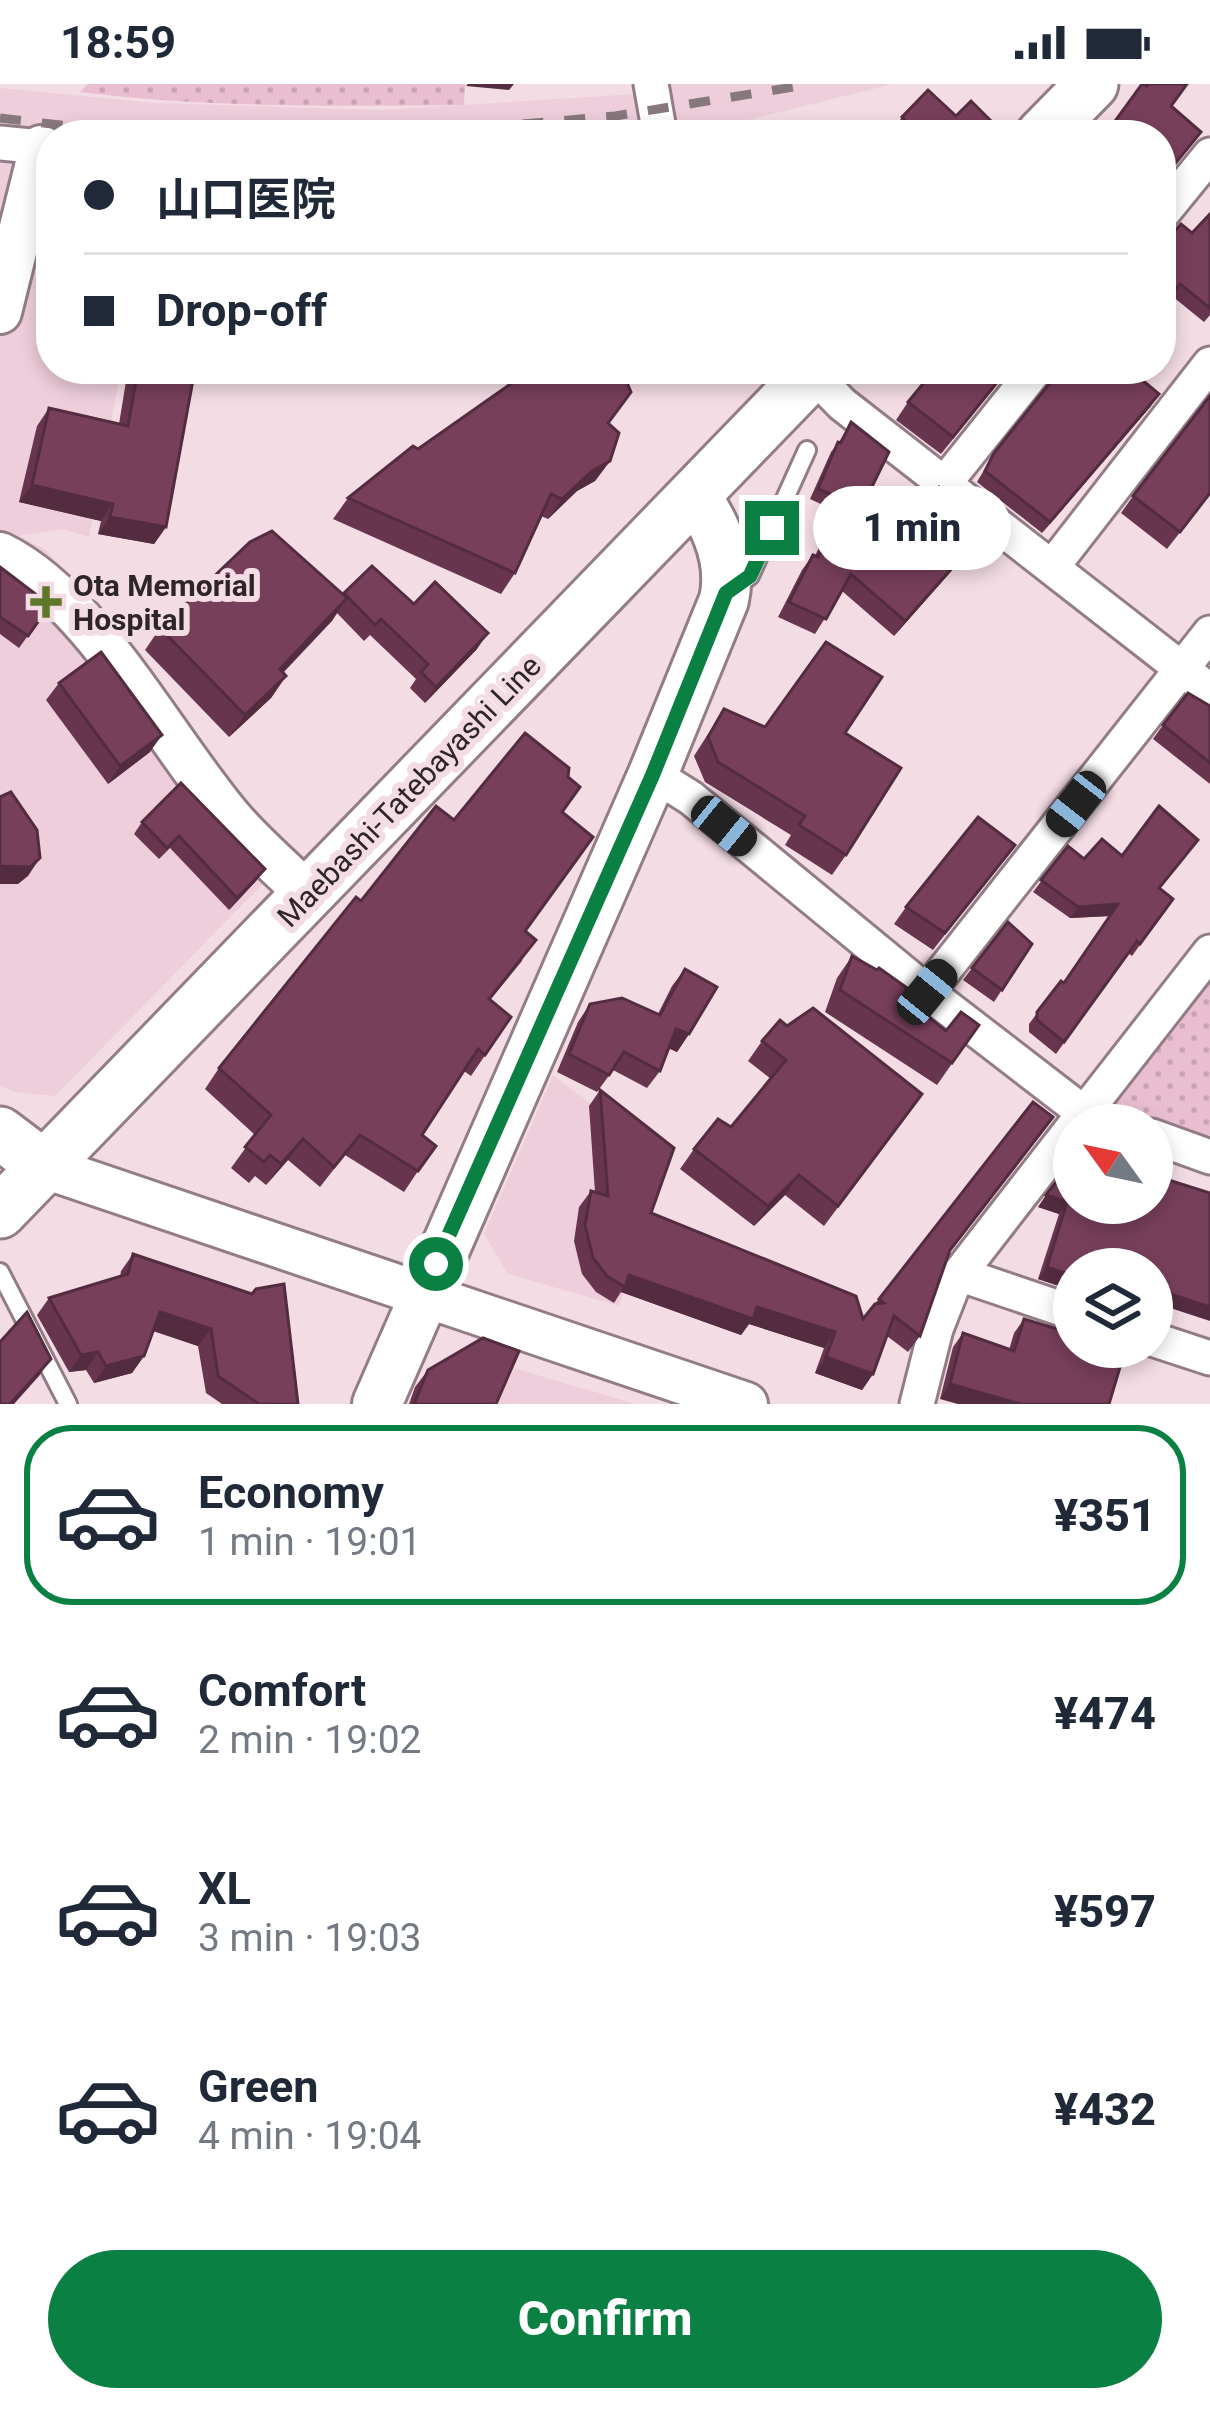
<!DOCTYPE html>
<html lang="en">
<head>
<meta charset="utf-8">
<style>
  body { margin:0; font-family:Roboto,"Noto Sans JP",sans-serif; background:#f6f6f7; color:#1f2937; height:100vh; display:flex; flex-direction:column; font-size:45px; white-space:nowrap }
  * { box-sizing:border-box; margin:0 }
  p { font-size:39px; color:#747a83 }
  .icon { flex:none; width:66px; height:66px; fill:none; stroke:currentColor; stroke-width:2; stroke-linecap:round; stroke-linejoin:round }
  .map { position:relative; height:1320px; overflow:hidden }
  .sheet { display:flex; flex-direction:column; background:#fff; flex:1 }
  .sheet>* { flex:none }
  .top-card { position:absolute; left:36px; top:36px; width:1140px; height:264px; border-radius:48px; box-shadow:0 6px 18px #0003; display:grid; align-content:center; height:264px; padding:0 48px; background:#fff }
  .needle { width:78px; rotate:303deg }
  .buttons { position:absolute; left:1053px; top:1020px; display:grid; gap:24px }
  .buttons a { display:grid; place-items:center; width:120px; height:120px; border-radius:50%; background:#fff; box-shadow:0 6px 18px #0003; font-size:60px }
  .end { position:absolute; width:54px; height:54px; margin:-27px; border:15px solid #0b8043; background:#fff; box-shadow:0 0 0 6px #fff }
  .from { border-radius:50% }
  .bubble { position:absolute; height:84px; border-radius:42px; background:#fff; box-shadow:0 6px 18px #0003; font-size:39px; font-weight:800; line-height:84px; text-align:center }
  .car { position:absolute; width:36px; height:72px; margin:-36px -18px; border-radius:15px; box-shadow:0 0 9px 3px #0007; background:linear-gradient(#222 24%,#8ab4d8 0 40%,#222 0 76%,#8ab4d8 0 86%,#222 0) }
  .top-card b { display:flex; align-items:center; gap:42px; height:114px; font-size:45px }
  .top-card b+b { border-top:3px solid #e0e1e3 }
  .top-card i { width:30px; height:30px; background:#1f2937 }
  ul { padding:21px 0 0; list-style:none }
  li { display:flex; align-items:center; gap:36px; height:180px; margin:0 24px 18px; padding:0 24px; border:6px solid transparent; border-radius:48px }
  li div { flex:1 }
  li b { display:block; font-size:45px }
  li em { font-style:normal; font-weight:800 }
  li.current { border-color:#0b8043 }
  li>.icon { width:108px; height:108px; stroke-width:1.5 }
  .cta { display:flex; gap:24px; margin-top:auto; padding:24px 48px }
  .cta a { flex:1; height:138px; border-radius:72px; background:#0b8043; color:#fff; font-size:48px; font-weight:800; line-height:138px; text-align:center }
  .status { display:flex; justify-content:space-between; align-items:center; height:84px; padding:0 60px; background:#fff; direction:ltr }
  .status svg { height:33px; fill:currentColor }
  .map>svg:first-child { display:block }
  .built { fill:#eecedb }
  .green { fill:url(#green-dots) }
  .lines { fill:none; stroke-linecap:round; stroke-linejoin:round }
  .service-casing { stroke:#927d86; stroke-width:22 }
  .minor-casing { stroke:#927d86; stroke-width:39 }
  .tertiary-casing { stroke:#927d86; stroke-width:48 }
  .secondary-casing { stroke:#927d86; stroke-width:54 }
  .primary-casing { stroke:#927d86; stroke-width:57 }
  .service { stroke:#fff; stroke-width:16 }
  .minor { stroke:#fff; stroke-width:33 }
  .tertiary { stroke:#fff; stroke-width:42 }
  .secondary { stroke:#fff; stroke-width:48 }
  .primary { stroke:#fff; stroke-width:51 }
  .rail { stroke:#87787e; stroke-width:9; stroke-dasharray:21 21; stroke-linecap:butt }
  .wall { fill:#67364e }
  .shaded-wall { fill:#542c40 }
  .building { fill:#783f5b; stroke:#542c40; stroke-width:3 }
  .route { stroke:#0b8043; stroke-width:15 }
  .poi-dot { fill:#5e7729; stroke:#f4dce5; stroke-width:4.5 }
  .labels { text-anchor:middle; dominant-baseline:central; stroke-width:12; stroke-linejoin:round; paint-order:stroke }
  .poi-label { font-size:30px; font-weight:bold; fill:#2e2529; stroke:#f4dce5; text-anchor:start }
  .street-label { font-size:30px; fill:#2e2529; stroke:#f4dce5 }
</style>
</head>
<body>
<div class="status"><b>18:59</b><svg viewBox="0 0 49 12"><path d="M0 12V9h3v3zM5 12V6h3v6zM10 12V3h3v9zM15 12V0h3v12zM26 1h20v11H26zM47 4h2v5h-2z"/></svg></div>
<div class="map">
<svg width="1210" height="1320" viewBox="0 0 1210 1320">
  <defs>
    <pattern id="green-dots" width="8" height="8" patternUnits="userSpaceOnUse" patternTransform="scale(3)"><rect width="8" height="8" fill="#e9bed0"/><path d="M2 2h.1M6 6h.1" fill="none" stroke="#c8a3b3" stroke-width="1.8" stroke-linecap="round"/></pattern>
  </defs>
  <rect width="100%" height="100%" fill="#f4dce5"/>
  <g class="built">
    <path d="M666,0H893L687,51L675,44Z"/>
    <path d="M0,4L156,19L381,26L637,10L642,45L609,51L0,48Z"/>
    <path d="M0,75L51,79V285H121L89,453L64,445L20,452L46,466L139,570L199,663L255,733L295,767L55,1012L15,1008L0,1002Z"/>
    <path d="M553,991L668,1078L619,1222L508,1190L484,1150Z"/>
    <path d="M510,1283L636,1320H494Z"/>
  </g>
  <g class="green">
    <path d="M88,0H465L464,21C335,22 208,24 80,8Z"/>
    <path d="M1210,868V1073L1152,1041H1119L1084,1029Z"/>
  </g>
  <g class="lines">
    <g class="service-casing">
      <g id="service">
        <path d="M733,505L750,492L807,366"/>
        <path d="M0,1188L68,1320"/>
      </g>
    </g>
    <g class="minor-casing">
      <g id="minor">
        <path d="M651,0L660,51"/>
        <path d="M0,59L41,63"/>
        <path d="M1161,131L1210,71"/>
        <path d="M812,289L842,320L1210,607"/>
        <path d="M944,400L1036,285"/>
        <path d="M1052,483L1210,280"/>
        <path d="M653,690L691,714L927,908L1084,1029L1119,1041"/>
        <path d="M927,908L1210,549"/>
        <path d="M1075,1041L1210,868"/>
        <path d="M1152,1052L1210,1073"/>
        <path d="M959,1190L1074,1229"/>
        <path d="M1152,1255L1210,1274"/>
        <path d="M917,1320L936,1245L956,1194L1074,1042"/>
      </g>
    </g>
    <g class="tertiary-casing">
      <g id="tertiary">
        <path d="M0,228L41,63"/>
        <path d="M0,470C91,514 164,655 230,733C253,761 283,785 308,811"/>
        <path d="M45,1083L746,1320"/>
      </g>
    </g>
    <g class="secondary-casing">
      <path id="secondary" d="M377,1320L653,690L724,516C732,479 717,442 695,411"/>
    </g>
    <g class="primary-casing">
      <g id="primary">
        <path d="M1042,51L1092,0"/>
        <path d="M0,1049L45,1083"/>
        <path d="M0,1128L816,285"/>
      </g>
    </g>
    <use href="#service" class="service"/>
    <use href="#minor" class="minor"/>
    <use href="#tertiary" class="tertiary"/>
    <use href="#secondary" class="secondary"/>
    <use href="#primary" class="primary"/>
    <g class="rail">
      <path d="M0,34L103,46L212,51"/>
      <path d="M397,51L615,32L812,0"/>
    </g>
  </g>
  <g class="wall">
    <path d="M956,32L986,51H900L894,45L902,33Z"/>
    <path d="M1210,130V231L1204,238L1172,212L1161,225V163L1192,149Z"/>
    <path d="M128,285H195L166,443L154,460L98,450L101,437L19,418L37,342L49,324L119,340Z"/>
    <path d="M1054,285H1129L1151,322L1042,449L977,398L994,369L1053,296Z"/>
    <path d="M995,303L941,370L896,336L908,318Z"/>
    <path d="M851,338L862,423L970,466L894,552L842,507L815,550L778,533L802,486L813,471L815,472L836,427L810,415L831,368L839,358Z"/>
    <path d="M609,339L610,377L595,397L577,407L548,435L541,432L515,489L501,510L333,435L348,414L418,365Z"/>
    <path d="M1210,410L1167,465L1121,429L1133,412Z"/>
    <path d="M372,482L414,520L477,565L425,619L410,604L416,595L370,551L364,557L337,529L283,588L286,592L271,614L229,653L145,566L160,544L343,511Z"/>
    <path d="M0,483L50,521L19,564L0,550Z"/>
    <path d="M59,599L150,668L108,700L46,616Z"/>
    <path d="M1210,622V700L1153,655L1163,641Z"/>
    <path d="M724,625L765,643L845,649L846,771L832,791L785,761L791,751L705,698L694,672Z"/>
    <path d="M563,728L525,848L522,877L490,916L511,933L471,992L464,987L422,1051L418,1087L404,1108L345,1071L320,1103L288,1076L266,1101L255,1092L249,1099L231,1084L255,1051L205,1005L219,984L361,817L454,736Z"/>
    <path d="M142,738L265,785L256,797L229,826L170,764L159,775L134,750Z"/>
    <path d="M1198,756L1160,804L1173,815L1132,872L1128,869L1056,970L1029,948V940L1061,897L1064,899L1110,832L1070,834L1033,808L1068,762L1084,775L1122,772Z"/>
    <path d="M1015,761L933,866L894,840L906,823Z"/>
    <path d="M1032,860L994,918L963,896L972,884Z"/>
    <path d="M852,872L946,947L979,941L937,1001L825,928L837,894Z"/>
    <path d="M685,885L689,950L677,968L668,964L660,987L647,1004L613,986L597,1008L557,988L578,938L590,920L658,930L672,902Z"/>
    <path d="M762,957L908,1030L824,1142L785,1111L754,1142L680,1085L694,1065L731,1043L771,995L748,977Z"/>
    <path d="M600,1006L651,1129L863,1235L1033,1018L1042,1049L949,1169L920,1252L908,1268L887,1252L873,1290L862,1306L815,1289L824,1264L749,1240L741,1251L621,1208L614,1219L596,1208L582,1190L574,1157L579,1123L591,1107L595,1108L589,1022Z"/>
    <path d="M1162,1094L1074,1185V1207L1038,1195L1059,1130L1038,1123Z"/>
    <path d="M133,1170L298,1320H222L206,1309L198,1262L153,1247L144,1272L132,1289L94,1299L86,1286L69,1288L37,1231L49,1214L120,1193L121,1187Z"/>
    <path d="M1024,1235L1074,1250L940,1315L953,1263L963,1249L1009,1266L1014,1249Z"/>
    <path d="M428,1286L496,1320H409L415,1303Z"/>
  </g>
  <g class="shaded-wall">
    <path d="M468,0H514L509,6L466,2Z"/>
    <path d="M1159,310L1151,322L1042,449L1050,438Z"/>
    <path d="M610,377L595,397L577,407L548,435L562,415L592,387Z"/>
    <path d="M32,401L113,420L101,437L19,418Z"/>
    <path d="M110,433L166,443L154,460L98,450Z"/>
    <path d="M981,451L970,466L894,552L905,537Z"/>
    <path d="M347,514L332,537L265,608L280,585Z"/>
    <path d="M488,549L477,565L425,619L436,603Z"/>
    <path d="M286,592L271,614L229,653L245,631Z"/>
    <path d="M162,651L150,668L108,700L120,682Z"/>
    <path d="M40,774L28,792L18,800H0V782Z"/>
    <path d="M265,785L256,797L229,826L237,814Z"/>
    <path d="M1118,820L1110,832L1070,834L1078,823Z"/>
    <path d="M676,945L689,950L677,968L664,962Z"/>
    <path d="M303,1055L288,1076L266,1101L281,1080Z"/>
    <path d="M799,1091L785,1111L754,1142L768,1122Z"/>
    <path d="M1046,1111L1067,1118L1059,1130L1038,1123Z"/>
    <path d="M1047,1183L1074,1192V1207L1038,1195Z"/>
    <path d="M629,1191L757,1223L835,1248L824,1264L749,1240L741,1251L621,1208Z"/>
    <path d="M1152,1204L1210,1223V1237L1152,1218Z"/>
    <path d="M160,1228L211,1245L198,1262L148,1245Z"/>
    <path d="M98,1268L86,1286L69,1288L81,1271Z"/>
    <path d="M144,1272L132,1289L94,1299L106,1282Z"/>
    <path d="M826,1273L873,1290L862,1306L815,1289Z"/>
    <path d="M51,1275L39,1292L14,1320H10Z"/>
    <path d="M950,1300L1020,1320H958L940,1315Z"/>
  </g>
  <g class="building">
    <path d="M1142,0L1147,2L1149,0H1187L1171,22L1201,48L1165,92L1161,89V51H1105Z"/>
    <path d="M928,6L956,32L971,17L994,40L984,51H919L902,33Z"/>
    <path d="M1094,42L1103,51H1085Z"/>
    <path d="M1210,130V224L1180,200L1168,215L1162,210L1161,211V163L1181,140L1192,149Z"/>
    <path d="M138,285H195L166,443L110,433L113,420L32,401L49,324L128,342Z"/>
    <path d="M532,285H621L631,308L608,339L619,349L610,377L592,387L562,415L551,410L515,489L348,414L413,362L418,365Z"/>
    <path d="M935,285H1006L1007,286L953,353L908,318Z"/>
    <path d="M1061,285H1129L1159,310L1050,438L985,387L994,369Z"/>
    <path d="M1210,312V409L1180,448L1133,412Z"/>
    <path d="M851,338L889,368L862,423L818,405L838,358L841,359Z"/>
    <path d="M939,403L970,427L981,451L905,537L851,490L826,535L789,518L813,471L818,473L843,417L910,441Z"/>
    <path d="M272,447L347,514L280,585L286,592L245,631L160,544L250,458Z"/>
    <path d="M372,482L414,520L435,498L488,549L436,603L421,588L428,580L381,535L375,541L344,509Z"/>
    <path d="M0,483L50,521L28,552L0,533Z"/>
    <path d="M826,558L882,593L845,649L901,684L846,771L799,741L805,732L718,678L708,653L724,625L765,643Z"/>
    <path d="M101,568L162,651L120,682L59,599Z"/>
    <path d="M1188,609L1210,622V679L1163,641Z"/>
    <path d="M525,649L569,684L568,693L580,703L562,728L593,753L525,847L536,856L489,915L511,933L485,971L478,965L422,1051L436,1062L418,1087L360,1051L334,1083L303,1055L281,1080L270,1071L264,1078L245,1063L271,1031L219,984L356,813L361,817L436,722L454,736Z"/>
    <path d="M181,699L265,785L237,814L179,752L167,764L142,738Z"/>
    <path d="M11,708L37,746L40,774L30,783L0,782V713Z"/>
    <path d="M1159,722L1198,756L1159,804L1173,815L1140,860L1137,857L1064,958L1037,936V928L1061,897L1064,899L1118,820L1078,823L1041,796L1068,762L1084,775L1102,755L1122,772Z"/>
    <path d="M978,733L1015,761L945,849L906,823Z"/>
    <path d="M1008,838L1032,860L1002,906L972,884Z"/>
    <path d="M852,872L877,886L879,884L907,904L902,912L946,947L961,928L979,941L952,979L840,906Z"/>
    <path d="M685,885L717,903L689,950L676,945L660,987L624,968L609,991L569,970L590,920L622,914L660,931Z"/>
    <path d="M813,924L922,1010L838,1122L799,1091L768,1122L694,1065L718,1035L731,1043L786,976L762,957L780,936L787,942Z"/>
    <path d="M600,1006L674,1064L651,1129L856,1212L863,1235L875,1220L884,1219L879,1215L1033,1018L1053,1033L950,1166L920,1252L894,1232L873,1290L826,1273L835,1248L757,1223L753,1235L629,1191L625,1203L607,1192L593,1174L585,1141L591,1107L608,1112Z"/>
    <path d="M1074,1075V1119H1152V1079L1164,1083L1162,1094L1210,1109V1223L1152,1204V1185H1096L1090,1183V1185H1074V1192L1047,1183L1067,1118L1046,1111Z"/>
    <path d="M133,1170L252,1210L256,1205L284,1200L298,1320H259L218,1292L211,1245L160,1228L144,1272L106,1282L98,1268L81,1271L49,1214L128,1190Z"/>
    <path d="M27,1228L51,1275L10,1320H0V1258Z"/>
    <path d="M1024,1235L1074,1250V1263H1126L1109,1320H1020L950,1300L963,1249L1014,1267Z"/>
    <path d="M483,1254L519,1267L496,1320H414L428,1286Z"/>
  </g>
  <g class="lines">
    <path class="route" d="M436,1180L653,690L726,509L750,492L772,444"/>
  </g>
  <path class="poi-dot" d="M40 500h12v12h12v12h-12v12h-12v-12h-12v-12h12z"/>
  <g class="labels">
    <g class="poi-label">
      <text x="73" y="501">Ota Memorial<tspan x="73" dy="34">Hospital</tspan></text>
    </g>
    <g class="street-label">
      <text transform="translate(409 707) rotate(-46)">Maebashi-Tatebayashi Line</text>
    </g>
  </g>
</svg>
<div class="buttons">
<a><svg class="needle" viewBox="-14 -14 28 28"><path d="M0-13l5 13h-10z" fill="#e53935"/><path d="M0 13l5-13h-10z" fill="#747a83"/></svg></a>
<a><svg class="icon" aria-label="layers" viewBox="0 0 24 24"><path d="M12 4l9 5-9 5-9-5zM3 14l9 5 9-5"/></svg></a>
</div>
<i class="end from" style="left:436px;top:1180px"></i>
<i class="end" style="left:772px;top:444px"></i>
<div class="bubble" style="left:813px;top:402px;width:198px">1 min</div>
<i class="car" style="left:1076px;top:720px;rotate:218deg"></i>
<i class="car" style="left:724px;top:742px;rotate:129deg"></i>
<i class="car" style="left:927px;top:908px;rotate:39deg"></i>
<div class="top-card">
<b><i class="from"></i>山口医院</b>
<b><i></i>Drop-off</b>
</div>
</div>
<section class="sheet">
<ul>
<li class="current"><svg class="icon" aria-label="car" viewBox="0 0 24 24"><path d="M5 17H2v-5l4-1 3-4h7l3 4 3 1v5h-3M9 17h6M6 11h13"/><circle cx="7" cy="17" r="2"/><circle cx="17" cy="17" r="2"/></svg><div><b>Economy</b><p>1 min · 19:01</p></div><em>¥351</em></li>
<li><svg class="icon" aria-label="car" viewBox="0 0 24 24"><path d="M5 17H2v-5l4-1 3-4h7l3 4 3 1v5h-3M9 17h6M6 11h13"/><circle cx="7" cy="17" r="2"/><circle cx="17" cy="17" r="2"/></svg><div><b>Comfort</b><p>2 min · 19:02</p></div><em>¥474</em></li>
<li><svg class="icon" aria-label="car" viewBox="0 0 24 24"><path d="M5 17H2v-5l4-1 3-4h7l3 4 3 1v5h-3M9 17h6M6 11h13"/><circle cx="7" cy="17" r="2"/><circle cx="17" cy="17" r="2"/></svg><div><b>XL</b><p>3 min · 19:03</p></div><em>¥597</em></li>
<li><svg class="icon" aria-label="car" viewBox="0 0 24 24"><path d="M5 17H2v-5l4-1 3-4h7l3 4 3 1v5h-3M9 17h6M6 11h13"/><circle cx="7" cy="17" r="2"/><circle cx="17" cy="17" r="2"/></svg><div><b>Green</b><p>4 min · 19:04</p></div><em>¥432</em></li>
</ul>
<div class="cta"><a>Confirm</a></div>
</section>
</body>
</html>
